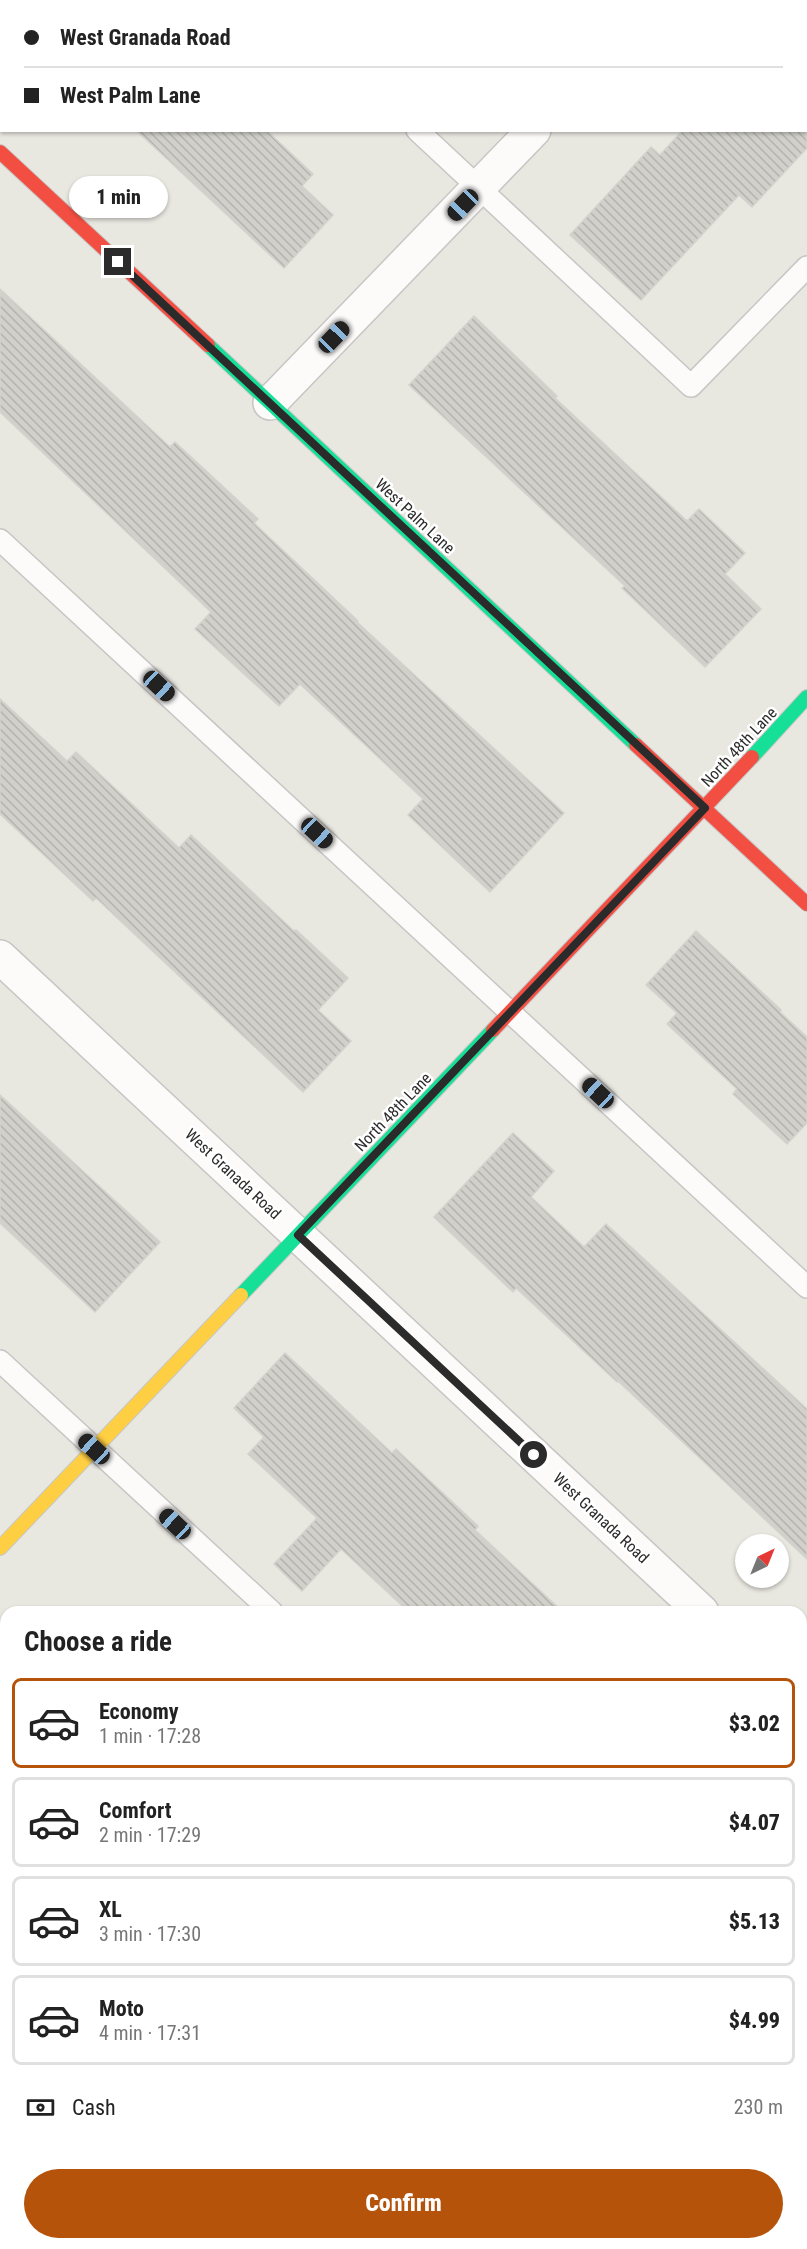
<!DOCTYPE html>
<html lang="en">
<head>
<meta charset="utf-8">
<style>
  body { margin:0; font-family:"Roboto Condensed",sans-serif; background:#f2f2f2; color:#222; height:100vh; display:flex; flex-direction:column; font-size:22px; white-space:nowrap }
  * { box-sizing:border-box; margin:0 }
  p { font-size:20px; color:#767676 }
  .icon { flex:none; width:33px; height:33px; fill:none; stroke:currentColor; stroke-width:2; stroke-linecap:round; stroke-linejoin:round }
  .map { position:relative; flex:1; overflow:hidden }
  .details { position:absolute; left:0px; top:1606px; width:807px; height:644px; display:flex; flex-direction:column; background:#fff; border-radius:18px 18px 0 0; box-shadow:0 2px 4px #0004 }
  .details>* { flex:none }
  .hud { position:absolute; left:0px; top:0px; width:807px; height:132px; box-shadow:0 2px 4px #0004; display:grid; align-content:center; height:132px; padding:0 24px; background:#fff }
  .needle { width:39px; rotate:43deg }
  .fabs { position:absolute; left:735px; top:1534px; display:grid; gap:12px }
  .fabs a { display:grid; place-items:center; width:54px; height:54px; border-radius:50%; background:#fff; box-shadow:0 2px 4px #0004; font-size:30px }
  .end { position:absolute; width:27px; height:27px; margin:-14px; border:8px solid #2b2b2b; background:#fff; box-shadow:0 0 0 3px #fff }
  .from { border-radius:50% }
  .bubble { position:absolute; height:42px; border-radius:21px; background:#fff; box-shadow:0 2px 4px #0004; font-size:20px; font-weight:800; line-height:42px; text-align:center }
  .car { position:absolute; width:18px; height:36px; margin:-18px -9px; border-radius:8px; box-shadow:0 0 4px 2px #0007; background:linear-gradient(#222 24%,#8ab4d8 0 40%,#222 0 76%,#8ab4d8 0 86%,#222 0) }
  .hud b { display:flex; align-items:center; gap:21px; height:57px; font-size:22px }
  .hud b+b { border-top:2px solid #e0e0e0 }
  .hud i { width:15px; height:15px; background:#222 }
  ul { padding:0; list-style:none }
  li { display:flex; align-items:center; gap:18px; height:90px; margin:0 12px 9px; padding:0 12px; border:3px solid #e0e0e0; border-radius:9px }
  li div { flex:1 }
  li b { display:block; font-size:22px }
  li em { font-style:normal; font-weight:800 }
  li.current { border-color:#b45309 }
  li>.icon { width:54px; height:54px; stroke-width:1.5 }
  h2 { padding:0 24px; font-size:27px; line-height:72px }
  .pay { display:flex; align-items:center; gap:15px; height:66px; padding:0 24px; font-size:22px }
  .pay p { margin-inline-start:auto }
  .cta { display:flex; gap:12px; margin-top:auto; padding:12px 24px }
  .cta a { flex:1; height:69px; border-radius:36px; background:#b45309; color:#fff; font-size:24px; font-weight:800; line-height:69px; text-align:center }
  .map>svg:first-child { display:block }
  .building { fill:url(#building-back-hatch); stroke:#d3d3cd; stroke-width:1.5 }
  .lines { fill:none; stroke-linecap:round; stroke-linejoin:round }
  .lane-casing { stroke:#c6c6c5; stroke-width:24 }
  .street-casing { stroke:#c6c6c5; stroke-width:36 }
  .fast-casing { stroke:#c6c6c5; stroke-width:16 }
  .slow-casing { stroke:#c6c6c5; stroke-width:16 }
  .jam-casing { stroke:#c6c6c5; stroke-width:16 }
  .lane { stroke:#fcfbfa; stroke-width:21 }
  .street { stroke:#fcfbfa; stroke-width:33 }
  .fast { stroke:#16e098; stroke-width:14 }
  .slow { stroke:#ffcf43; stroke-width:14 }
  .jam { stroke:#f24e42; stroke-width:14 }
  .route { stroke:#2b2b2b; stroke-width:8 }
  .labels { text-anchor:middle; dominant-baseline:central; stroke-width:5; stroke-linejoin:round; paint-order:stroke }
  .street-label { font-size:16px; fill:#2b2b2b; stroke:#fff }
</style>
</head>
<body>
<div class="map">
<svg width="807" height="2249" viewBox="0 0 807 2249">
  <defs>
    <pattern id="building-back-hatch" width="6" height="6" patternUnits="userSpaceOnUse" patternTransform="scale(1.5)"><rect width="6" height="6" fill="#d1d0cb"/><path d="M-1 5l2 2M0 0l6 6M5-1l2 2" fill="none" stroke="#b4b3ae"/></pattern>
  </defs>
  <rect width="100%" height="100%" fill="#e8e7e0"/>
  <g class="building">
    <path d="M136,130H266L313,174L302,186L333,215L284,268Z"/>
    <path d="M683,130H807V148L752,207L739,195L641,300L570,235L651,147L660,155Z"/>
    <path d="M0,289L170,447L175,442L258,519L254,523L358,621L357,622L564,813L490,892L408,815L423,799L300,684L279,706L195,629L211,612L0,412Z"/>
    <path d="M474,316L557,396L555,398L687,521L699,509L745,553L725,574L761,609L705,667L622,588L625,586L409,385Z"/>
    <path d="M0,699L67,761L76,752L179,848L191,835L294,931L296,930L348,978L318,1010L351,1041L303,1092L96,898L93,901L0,814Z"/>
    <path d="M696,931L781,1010L780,1012L807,1037V1123L787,1144L733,1094L737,1089L667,1024L677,1013L646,985Z"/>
    <path d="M0,1095L160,1242L95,1312L0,1223Z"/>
    <path d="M513,1133L554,1171L531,1197L584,1247L606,1224L807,1409V1559L618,1381L617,1382L516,1288L513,1292L434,1217Z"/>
    <path d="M285,1353L392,1453L396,1449L478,1526L475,1530L563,1612H409L341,1549L302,1591L274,1564L317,1518L248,1454L264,1437L234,1408Z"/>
  </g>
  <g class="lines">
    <g class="lane-casing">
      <g id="lane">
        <path d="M277,0L279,2"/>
        <path d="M417,130L691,386L807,267"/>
        <path d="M0,540L807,1287"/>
        <path d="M0,1361L272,1612"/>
        <path d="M801,2097L807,2103"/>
        <path d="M0,2117L6,2122"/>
        <path d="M136,2244L141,2249"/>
      </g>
    </g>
    <g class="street-casing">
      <g id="street">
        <path d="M648,2V0"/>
        <path d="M270,403L534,130"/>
        <path d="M0,957L702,1612"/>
        <path d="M801,1705L807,1711"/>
        <path d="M0,1754L6,1759"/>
        <path d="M521,2244L526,2249"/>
      </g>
    </g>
    <g class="fast-casing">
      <g id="fast">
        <path d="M208,345L636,745"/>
        <path d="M752,757L807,697"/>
        <path d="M241,1295L493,1030"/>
      </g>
    </g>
    <g class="slow-casing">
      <path id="slow" d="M0,1548L241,1295"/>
    </g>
    <g class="jam-casing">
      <g id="jam">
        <path d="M0,152L208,345"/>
        <path d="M636,745L807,904"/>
        <path d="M493,1030L752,757"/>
      </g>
    </g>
    <use href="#lane" class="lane"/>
    <use href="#street" class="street"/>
    <use href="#fast" class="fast"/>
    <use href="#slow" class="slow"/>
    <use href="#jam" class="jam"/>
  </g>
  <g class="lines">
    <path class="route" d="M118,262L705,808L298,1235L534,1455"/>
  </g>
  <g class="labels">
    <g class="street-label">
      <text transform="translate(415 516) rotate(43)">West Palm Lane</text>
      <text transform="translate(739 747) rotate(-47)">North 48th Lane</text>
      <text transform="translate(393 1112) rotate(-46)">North 48th Lane</text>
      <text transform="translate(233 1174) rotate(43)">West Granada Road</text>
      <text transform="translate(601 1518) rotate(43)">West Granada Road</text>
    </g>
  </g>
</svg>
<div class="fabs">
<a><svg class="needle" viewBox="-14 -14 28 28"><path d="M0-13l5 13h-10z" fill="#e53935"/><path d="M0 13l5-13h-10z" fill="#767676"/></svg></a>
</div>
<i class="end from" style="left:534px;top:1455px"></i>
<i class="end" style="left:118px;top:262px"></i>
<div class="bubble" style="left:69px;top:176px;width:99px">1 min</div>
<i class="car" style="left:463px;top:205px;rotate:224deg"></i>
<i class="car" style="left:334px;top:337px;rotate:44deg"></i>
<i class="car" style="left:159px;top:686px;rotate:133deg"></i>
<i class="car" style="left:317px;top:833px;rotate:133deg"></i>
<i class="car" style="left:598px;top:1093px;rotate:313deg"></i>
<i class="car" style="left:94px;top:1449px;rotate:313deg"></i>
<i class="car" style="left:175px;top:1524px;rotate:313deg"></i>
<div class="hud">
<b><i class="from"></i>West Granada Road</b>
<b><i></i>West Palm Lane</b>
</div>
<section class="details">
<h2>Choose a ride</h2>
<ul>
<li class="current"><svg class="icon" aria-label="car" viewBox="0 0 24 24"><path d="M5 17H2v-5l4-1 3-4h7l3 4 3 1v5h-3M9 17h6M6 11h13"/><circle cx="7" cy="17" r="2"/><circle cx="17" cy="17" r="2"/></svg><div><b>Economy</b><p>1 min · 17:28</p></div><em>$3.02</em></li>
<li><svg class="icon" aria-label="car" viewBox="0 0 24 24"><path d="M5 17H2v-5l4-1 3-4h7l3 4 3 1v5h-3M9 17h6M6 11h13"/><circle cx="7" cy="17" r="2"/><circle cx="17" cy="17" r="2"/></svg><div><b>Comfort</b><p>2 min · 17:29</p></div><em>$4.07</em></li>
<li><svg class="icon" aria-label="car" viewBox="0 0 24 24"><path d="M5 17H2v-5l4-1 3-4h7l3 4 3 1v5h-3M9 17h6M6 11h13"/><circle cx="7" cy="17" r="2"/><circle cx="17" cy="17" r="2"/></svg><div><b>XL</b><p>3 min · 17:30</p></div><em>$5.13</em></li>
<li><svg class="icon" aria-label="car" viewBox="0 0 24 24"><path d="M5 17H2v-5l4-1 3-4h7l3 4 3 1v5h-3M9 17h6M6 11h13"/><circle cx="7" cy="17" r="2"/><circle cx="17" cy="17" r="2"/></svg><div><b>Moto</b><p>4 min · 17:31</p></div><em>$4.99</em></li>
</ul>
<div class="pay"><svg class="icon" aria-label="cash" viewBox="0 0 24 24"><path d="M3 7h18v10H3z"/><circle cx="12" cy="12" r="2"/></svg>Cash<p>230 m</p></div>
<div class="cta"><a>Confirm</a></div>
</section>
</div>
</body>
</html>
